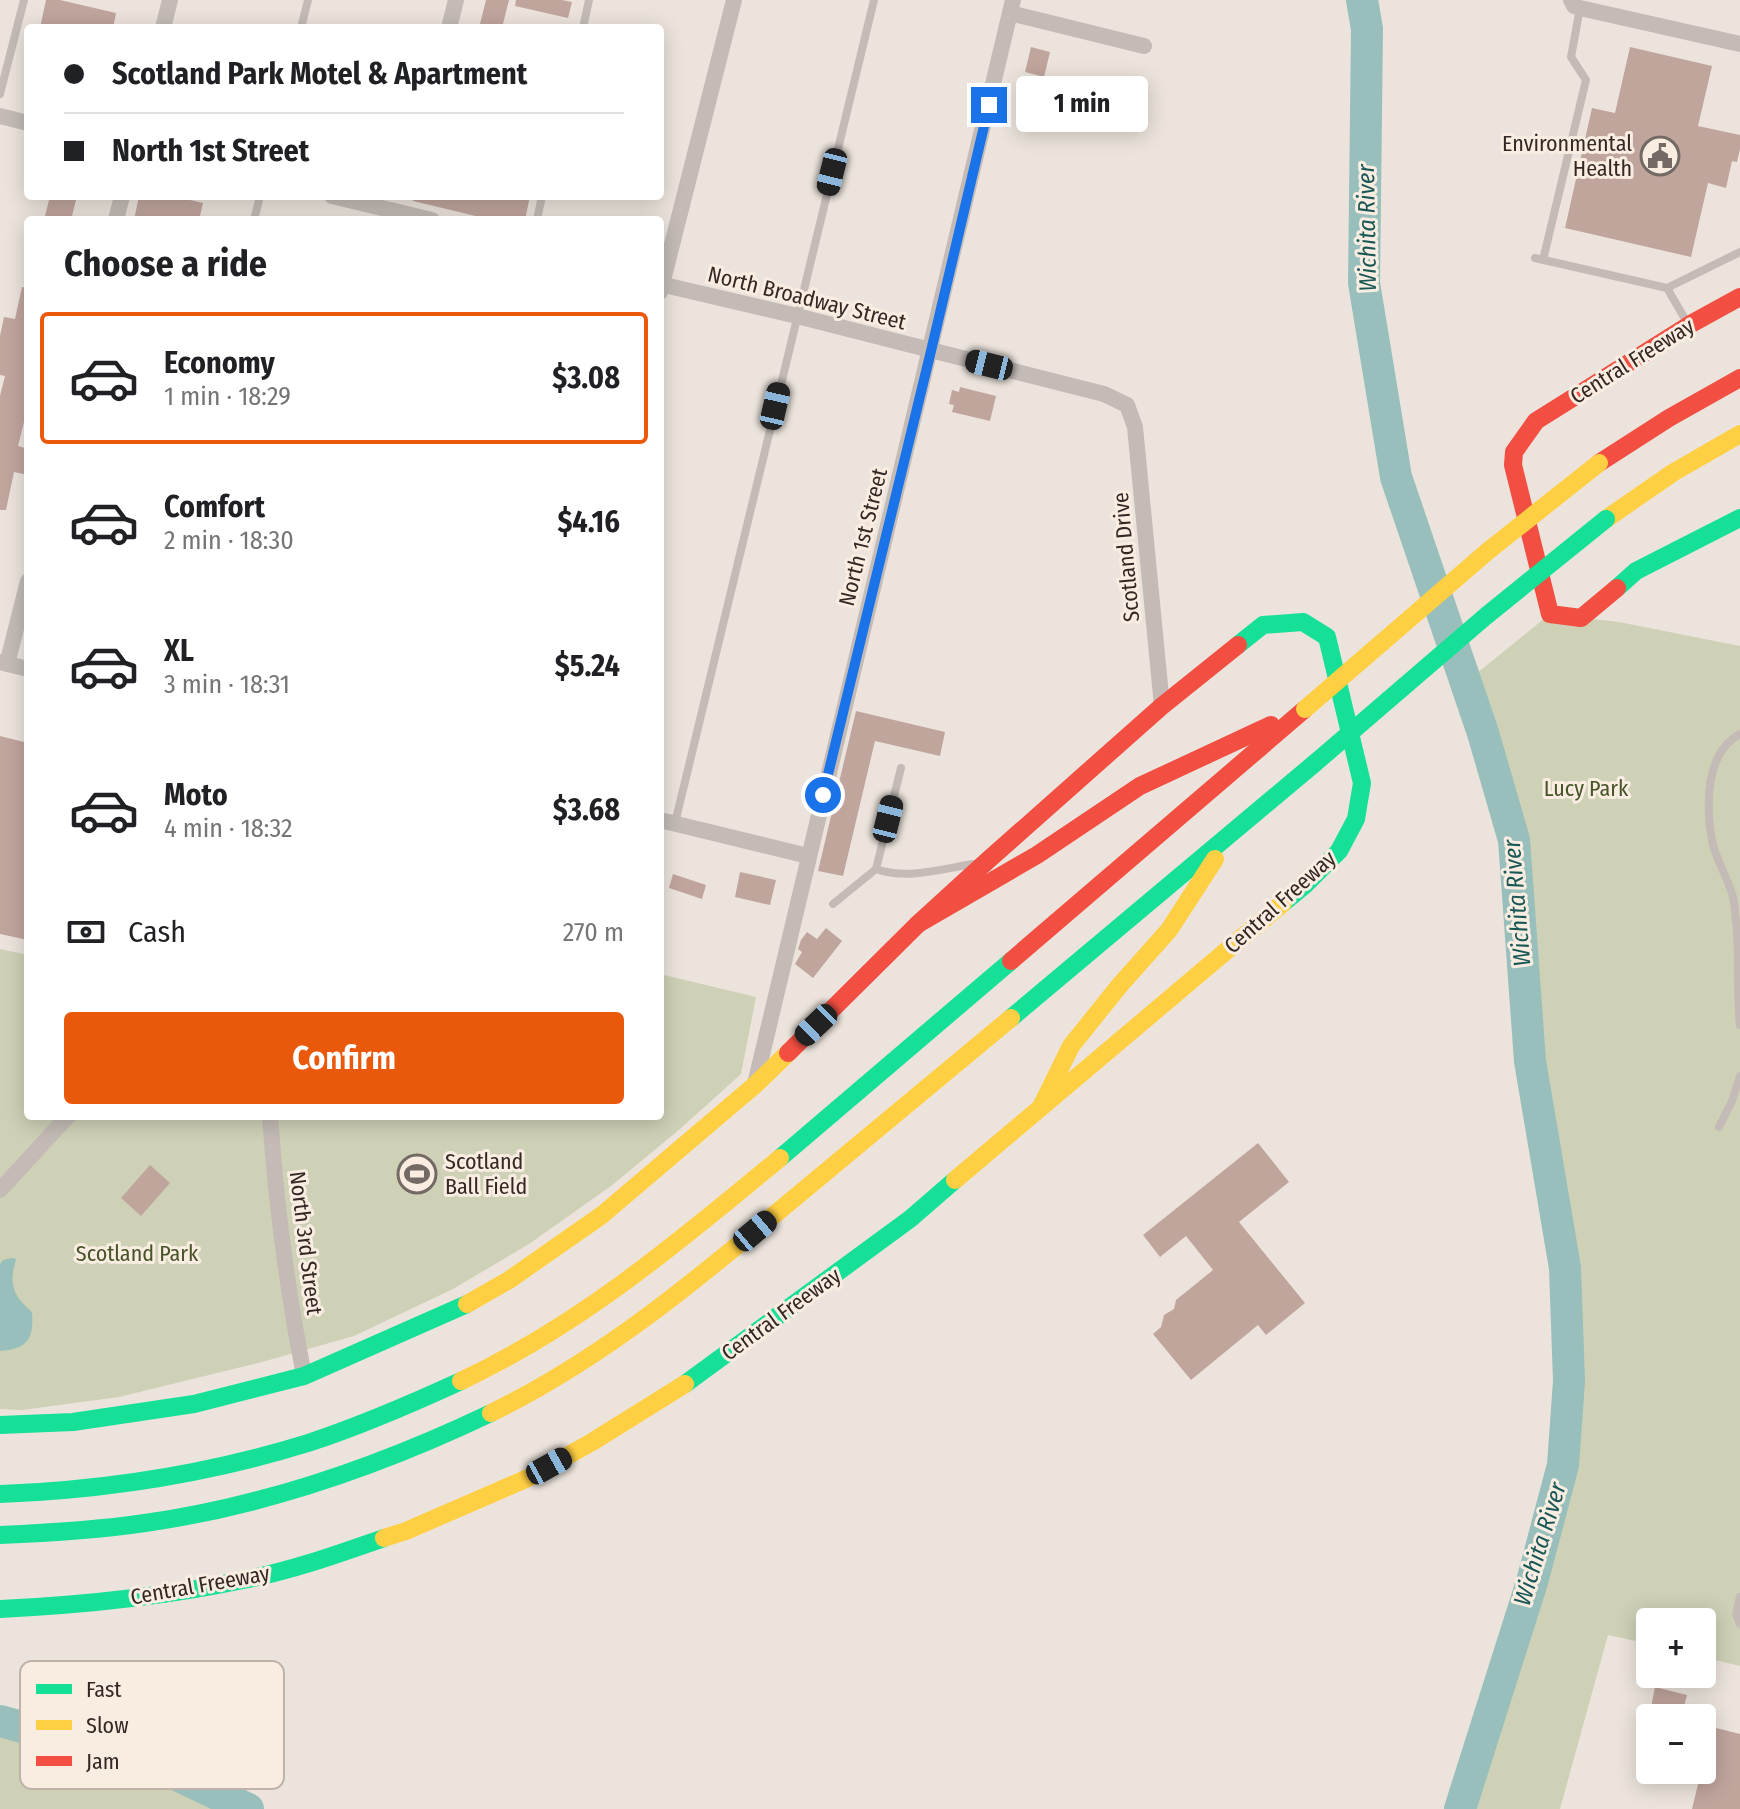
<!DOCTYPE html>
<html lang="en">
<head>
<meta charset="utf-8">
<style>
  body { margin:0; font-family:"Fira Sans Condensed",sans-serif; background:#f6f6f6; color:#202124; height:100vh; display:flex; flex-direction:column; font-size:30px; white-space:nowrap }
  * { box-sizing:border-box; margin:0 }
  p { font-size:26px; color:#757577 }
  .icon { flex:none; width:44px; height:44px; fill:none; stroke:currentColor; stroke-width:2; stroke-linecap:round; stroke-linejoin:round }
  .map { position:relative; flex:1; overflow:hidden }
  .panel { position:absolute; left:24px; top:216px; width:640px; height:904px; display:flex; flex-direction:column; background:#fff; border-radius:8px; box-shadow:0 4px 20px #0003 }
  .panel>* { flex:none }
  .hud { position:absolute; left:24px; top:24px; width:640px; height:176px; border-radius:8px; box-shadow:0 4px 20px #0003; display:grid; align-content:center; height:176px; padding:0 40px; background:#fff }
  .tools { position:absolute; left:1636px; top:1608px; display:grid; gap:16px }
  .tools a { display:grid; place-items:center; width:80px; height:80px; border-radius:8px; background:#fff; box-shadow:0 4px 20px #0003; font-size:40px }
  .end { position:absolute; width:36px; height:36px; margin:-18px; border:10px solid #1a73e8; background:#fff; box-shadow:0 0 0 4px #fff }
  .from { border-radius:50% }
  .bubble { position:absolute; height:56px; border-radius:8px; background:#fff; box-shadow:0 4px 20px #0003; font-size:26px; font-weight:700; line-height:56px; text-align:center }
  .car { position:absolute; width:24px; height:48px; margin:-24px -12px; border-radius:10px; box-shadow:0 0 6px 2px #0007; background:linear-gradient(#222 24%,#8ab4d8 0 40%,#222 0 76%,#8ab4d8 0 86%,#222 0) }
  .hud b { display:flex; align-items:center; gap:28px; height:76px; font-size:30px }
  .hud b+b { border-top:2px solid #e0e0e0 }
  .hud i { width:20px; height:20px; background:#202124 }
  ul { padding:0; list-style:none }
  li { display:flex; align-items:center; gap:24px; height:132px; margin:0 16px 12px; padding:0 24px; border:4px solid transparent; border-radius:8px }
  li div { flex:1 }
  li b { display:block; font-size:30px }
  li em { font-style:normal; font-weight:700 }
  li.active { border-color:#ea580c }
  li>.icon { width:72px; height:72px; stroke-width:1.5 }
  h2 { padding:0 40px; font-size:36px; line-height:96px }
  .pay { display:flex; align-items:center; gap:20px; height:88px; padding:0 40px; font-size:30px }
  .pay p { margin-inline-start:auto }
  .cta { display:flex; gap:16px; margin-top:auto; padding:16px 40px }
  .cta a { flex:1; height:92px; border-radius:8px; background:#ea580c; color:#fff; font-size:32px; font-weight:700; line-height:92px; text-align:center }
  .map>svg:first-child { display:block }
  .green { fill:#ced1b6 }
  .water { fill:#98bfbb }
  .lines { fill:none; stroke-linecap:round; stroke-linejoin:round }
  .river { stroke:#98bfbb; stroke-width:32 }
  .building { fill:#c0a59d }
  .lane { stroke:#c4bbb6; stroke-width:8 }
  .street { stroke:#c4bbb6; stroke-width:16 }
  .fast { stroke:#16e098; stroke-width:18 }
  .slow { stroke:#ffcf43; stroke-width:18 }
  .jam { stroke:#f24e42; stroke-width:18 }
  .fast-bridge { stroke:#16e098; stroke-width:18 }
  .slow-bridge { stroke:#ffcf43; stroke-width:18 }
  .route { stroke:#1a73e8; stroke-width:10 }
  .labels { text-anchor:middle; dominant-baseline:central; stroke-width:6; stroke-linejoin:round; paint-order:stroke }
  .poi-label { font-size:22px; fill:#342825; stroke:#f9ede2; text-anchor:end }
  .street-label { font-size:22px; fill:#342825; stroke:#f9ede2 }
  .park-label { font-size:22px; fill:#475328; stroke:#f9ede2 }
  .water-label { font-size:24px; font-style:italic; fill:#195756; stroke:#f9ede2 }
  .key { fill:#f9ede2; stroke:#beb2a9; stroke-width:2 }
  .key-label { font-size:22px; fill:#342825 }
</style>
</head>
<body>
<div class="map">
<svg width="1740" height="1809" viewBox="0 0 1740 1809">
  <rect width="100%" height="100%" fill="#ece4dc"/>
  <g class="green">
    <path d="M1550,614L1619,622L1740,646V1666L1702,1657V1622H1650V1644L1608,1635L1560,1809H1460L1532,1582L1563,1465L1569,1380L1565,1268L1530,1061L1514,840L1483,733L1466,682Z"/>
    <path d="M0,949L28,955V1116H660V974L756,997L741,1074L680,1129L611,1186L529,1244L453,1289L354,1336L262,1362L119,1397L22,1410L0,1409Z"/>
    <path d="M0,1721L152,1763L248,1809H0Z"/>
  </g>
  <path class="water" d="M12,1258L16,1259C9,1284 12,1295 32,1312C34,1339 28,1349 0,1351V1264L3,1260Z"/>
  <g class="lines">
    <g class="river">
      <path d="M1362,0L1367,29L1364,283L1396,477L1483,733L1514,840L1530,1061L1565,1268L1569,1381L1563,1465L1532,1582L1460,1809"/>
      <path d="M0,1721L152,1763L248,1809"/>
    </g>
  </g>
  <g class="building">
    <path d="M46,0H60L116,13L113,28H40Z"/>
    <path d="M486,0H509L502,28H479Z"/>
    <path d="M516,0H562L572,2L568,18L515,6Z"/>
    <path d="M1031,47L1050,52L1044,77L1025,72Z"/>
    <path d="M1630,47L1712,66L1698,126L1740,135V149L1737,162L1732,161L1726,188L1708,183L1691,257L1565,228L1592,108L1615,113Z"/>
    <path d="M50,196H77L71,220H44Z"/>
    <path d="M139,196H173L203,203L199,220H134Z"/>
    <path d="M414,196H530L525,220H483L484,218L413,201Z"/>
    <path d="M22,287L28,288V406L18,446L28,449V475L14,472L6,510H0V396L5,376L0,375V336L4,317L15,319Z"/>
    <path d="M960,387L996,396L990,421L952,412L954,405L949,404L952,390L959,392Z"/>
    <path d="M856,711L945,732L940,756L875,741L843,876L818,871Z"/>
    <path d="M0,736L28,743V940L0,934Z"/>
    <path d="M740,872L776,880L770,905L735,897Z"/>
    <path d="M673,874L706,885L702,899L669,888Z"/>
    <path d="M826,928L842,941L813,978L795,964L802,952L798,949L801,940L807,932L817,939Z"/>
    <path d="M1258,1143L1289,1182L1239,1222L1305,1303L1266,1335L1258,1325L1191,1380L1153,1334L1161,1327L1164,1315L1174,1309L1176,1300L1213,1270L1186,1236L1160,1257L1143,1235Z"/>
    <path d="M150,1165L170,1183L141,1216L121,1198Z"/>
    <path d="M1655,1687L1687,1695L1681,1718L1650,1712Z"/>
    <path d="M1712,1727L1740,1734V1809H1692Z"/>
  </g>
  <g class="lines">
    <g class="lane">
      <path d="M301,28L308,0"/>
      <path d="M583,28L589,0"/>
      <path d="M0,94L24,0"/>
      <path d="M254,220L260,196"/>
      <path d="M537,220L542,196"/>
      <path d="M1535,258L1667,288L1688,324"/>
      <path d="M1543,260L1586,80L1571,57L1580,8"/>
      <path d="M1667,288L1740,252"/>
      <path d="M1740,734C1705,753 1706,805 1712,840C1715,859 1728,877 1733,897C1735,905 1735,913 1736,921C1740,956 1736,990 1740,1025"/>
      <path d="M901,768L876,869C906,880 942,869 973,864"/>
      <path d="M675,823L874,0"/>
      <path d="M833,904L876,869"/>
      <path d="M1719,1127L1732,1101L1740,1076"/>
      <path d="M1740,1597L1736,1614L1740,1624"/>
    </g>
    <g class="street">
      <path d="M1571,0L1574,6L1580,8L1740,44"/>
      <path d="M1010,13L1144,46"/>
      <path d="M163,28L170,0"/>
      <path d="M449,28L456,0"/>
      <path d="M0,116L28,123"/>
      <path d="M332,196L432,220"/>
      <path d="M116,220L122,196"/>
      <path d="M660,284L797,316L1104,394L1127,405L1135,427L1162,706"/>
      <path d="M660,292L734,0"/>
      <path d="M0,662L28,669"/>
      <path d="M7,664L28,581"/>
      <path d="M660,820L808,856"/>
      <path d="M755,1084L1013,0"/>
      <path d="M270,1116C276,1203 287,1290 304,1376"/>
      <path d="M0,1190L68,1116"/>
    </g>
    <g class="fast">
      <path d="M1617,588L1636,571L1740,518"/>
      <path d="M1238,645L1263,625L1303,622L1327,637L1362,783L1356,819L1339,851L1306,884L1283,903"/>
      <path d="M1011,1018L1315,763"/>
      <path d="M780,1158L1011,961"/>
      <path d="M685,1384L910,1219L955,1180"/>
      <path d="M0,1425L73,1422L194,1404L304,1376L467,1304"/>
      <path d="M0,1494C104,1490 208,1474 308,1443C360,1426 411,1404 461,1381"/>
      <path d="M0,1535C49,1533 97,1530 145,1523C266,1506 382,1465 491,1413"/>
      <path d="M0,1609C81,1605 163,1597 243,1580C291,1571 338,1554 384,1538"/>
    </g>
    <g class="slow">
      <path d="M1606,519L1674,472L1740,434"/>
      <path d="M1042,1105L1071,1046L1120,985L1169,930L1215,859"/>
      <path d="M955,1180L1283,903"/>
      <path d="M467,1304L509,1280L602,1215L755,1085L788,1053"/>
      <path d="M461,1381C580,1325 680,1241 780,1158"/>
      <path d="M491,1413C602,1359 698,1279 792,1200C865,1139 938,1079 1011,1018"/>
      <path d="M384,1538L406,1531L528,1478L592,1442L685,1384"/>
    </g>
    <g class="jam">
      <path d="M1599,463L1669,418L1740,378"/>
      <path d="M1617,588L1581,618L1550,614L1513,465L1514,452L1536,421L1689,325L1740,297"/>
      <path d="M918,924L1037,855L1140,786L1271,725"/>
      <path d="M1011,961L1305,709"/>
      <path d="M788,1053L918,924L986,862L1162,706L1238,645"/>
    </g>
    <path class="fast-bridge" d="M1315,763L1486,616L1606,519"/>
    <path class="slow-bridge" d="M1305,709L1488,551L1599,463"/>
  </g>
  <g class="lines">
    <path class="route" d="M823,795L931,351L989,105"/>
  </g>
  <defs>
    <g id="civic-ring" transform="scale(2)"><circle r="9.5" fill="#f9ede2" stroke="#746a65" stroke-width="1.5"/><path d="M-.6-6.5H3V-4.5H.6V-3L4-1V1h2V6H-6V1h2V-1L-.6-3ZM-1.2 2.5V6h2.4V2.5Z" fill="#746a65"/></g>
    <g id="stadium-ring" transform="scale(2)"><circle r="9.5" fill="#f9ede2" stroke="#746a65" stroke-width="1.5"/><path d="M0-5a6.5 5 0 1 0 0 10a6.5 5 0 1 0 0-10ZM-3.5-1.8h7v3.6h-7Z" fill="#746a65"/></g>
  </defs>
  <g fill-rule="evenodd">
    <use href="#civic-ring" x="1660" y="156"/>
    <use href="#stadium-ring" x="417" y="1174"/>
  </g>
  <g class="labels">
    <g class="poi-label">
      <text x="1632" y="143">Environmental<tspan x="1632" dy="25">Health</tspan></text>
      <text x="445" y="1161" text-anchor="start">Scotland<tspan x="445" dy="25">Ball Field</tspan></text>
    </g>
    <g class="street-label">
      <text transform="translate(807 298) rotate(14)">North Broadway Street</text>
      <text transform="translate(1632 361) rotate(-32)">Central Freeway</text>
      <text transform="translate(863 537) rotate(-76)">North 1st Street</text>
      <text transform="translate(1126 557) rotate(-95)">Scotland Drive</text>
      <text transform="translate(1280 902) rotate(-42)">Central Freeway</text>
      <text transform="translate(306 1243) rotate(83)">North 3rd Street</text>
      <text transform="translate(781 1314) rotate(-36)">Central Freeway</text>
      <text transform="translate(200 1585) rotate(-10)">Central Freeway</text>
    </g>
    <g class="park-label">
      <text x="1586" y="788">Lucy Park</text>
      <text x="137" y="1253">Scotland Park</text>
    </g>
    <g class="water-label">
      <text transform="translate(1367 228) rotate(-91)">Wichita River</text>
      <text transform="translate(1517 903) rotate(-95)">Wichita River</text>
      <text transform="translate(1540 1544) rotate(-73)">Wichita River</text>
    </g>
  </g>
  <rect x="20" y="1661" width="264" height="128" rx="12" class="key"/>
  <rect x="36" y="1684" width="36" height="10" fill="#16e098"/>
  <rect x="36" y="1720" width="36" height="10" fill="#ffcf43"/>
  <rect x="36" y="1756" width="36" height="10" fill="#f24e42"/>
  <g class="key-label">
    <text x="86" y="1697">Fast</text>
    <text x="86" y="1733">Slow</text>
    <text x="86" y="1769">Jam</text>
  </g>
</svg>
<div class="tools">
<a>+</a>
<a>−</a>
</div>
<i class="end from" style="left:823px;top:795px"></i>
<i class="end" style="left:989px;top:105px"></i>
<div class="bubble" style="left:1016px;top:76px;width:132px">1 min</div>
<i class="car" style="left:832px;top:172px;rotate:194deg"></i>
<i class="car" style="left:989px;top:365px;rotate:284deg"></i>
<i class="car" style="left:775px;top:406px;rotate:13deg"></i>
<i class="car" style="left:888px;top:819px;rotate:14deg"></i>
<i class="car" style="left:816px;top:1025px;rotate:226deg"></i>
<i class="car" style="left:755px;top:1231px;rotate:50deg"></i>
<i class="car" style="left:549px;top:1466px;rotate:61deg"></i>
<div class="hud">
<b><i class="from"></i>Scotland Park Motel &amp; Apartment</b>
<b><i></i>North 1st Street</b>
</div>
<section class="panel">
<h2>Choose a ride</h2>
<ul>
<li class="active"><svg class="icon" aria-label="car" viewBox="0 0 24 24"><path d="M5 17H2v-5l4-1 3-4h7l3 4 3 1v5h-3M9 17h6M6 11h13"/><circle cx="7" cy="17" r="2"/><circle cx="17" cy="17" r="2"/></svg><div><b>Economy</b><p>1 min · 18:29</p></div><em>$3.08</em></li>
<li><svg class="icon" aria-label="car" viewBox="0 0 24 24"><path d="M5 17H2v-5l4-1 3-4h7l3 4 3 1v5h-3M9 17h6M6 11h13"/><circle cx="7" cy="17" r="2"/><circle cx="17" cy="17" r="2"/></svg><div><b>Comfort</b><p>2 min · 18:30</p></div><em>$4.16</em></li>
<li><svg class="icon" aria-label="car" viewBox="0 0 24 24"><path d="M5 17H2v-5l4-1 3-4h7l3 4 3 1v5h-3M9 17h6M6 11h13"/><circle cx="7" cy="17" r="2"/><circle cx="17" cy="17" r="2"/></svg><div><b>XL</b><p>3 min · 18:31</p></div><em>$5.24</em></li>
<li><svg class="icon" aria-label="car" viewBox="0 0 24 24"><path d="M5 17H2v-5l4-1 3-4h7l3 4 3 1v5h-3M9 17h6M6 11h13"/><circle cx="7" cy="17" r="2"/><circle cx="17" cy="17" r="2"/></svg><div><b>Moto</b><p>4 min · 18:32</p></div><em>$3.68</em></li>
</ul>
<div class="pay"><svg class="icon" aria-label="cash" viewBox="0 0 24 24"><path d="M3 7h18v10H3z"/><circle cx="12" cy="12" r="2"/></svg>Cash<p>270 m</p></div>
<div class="cta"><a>Confirm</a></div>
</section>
</div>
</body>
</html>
